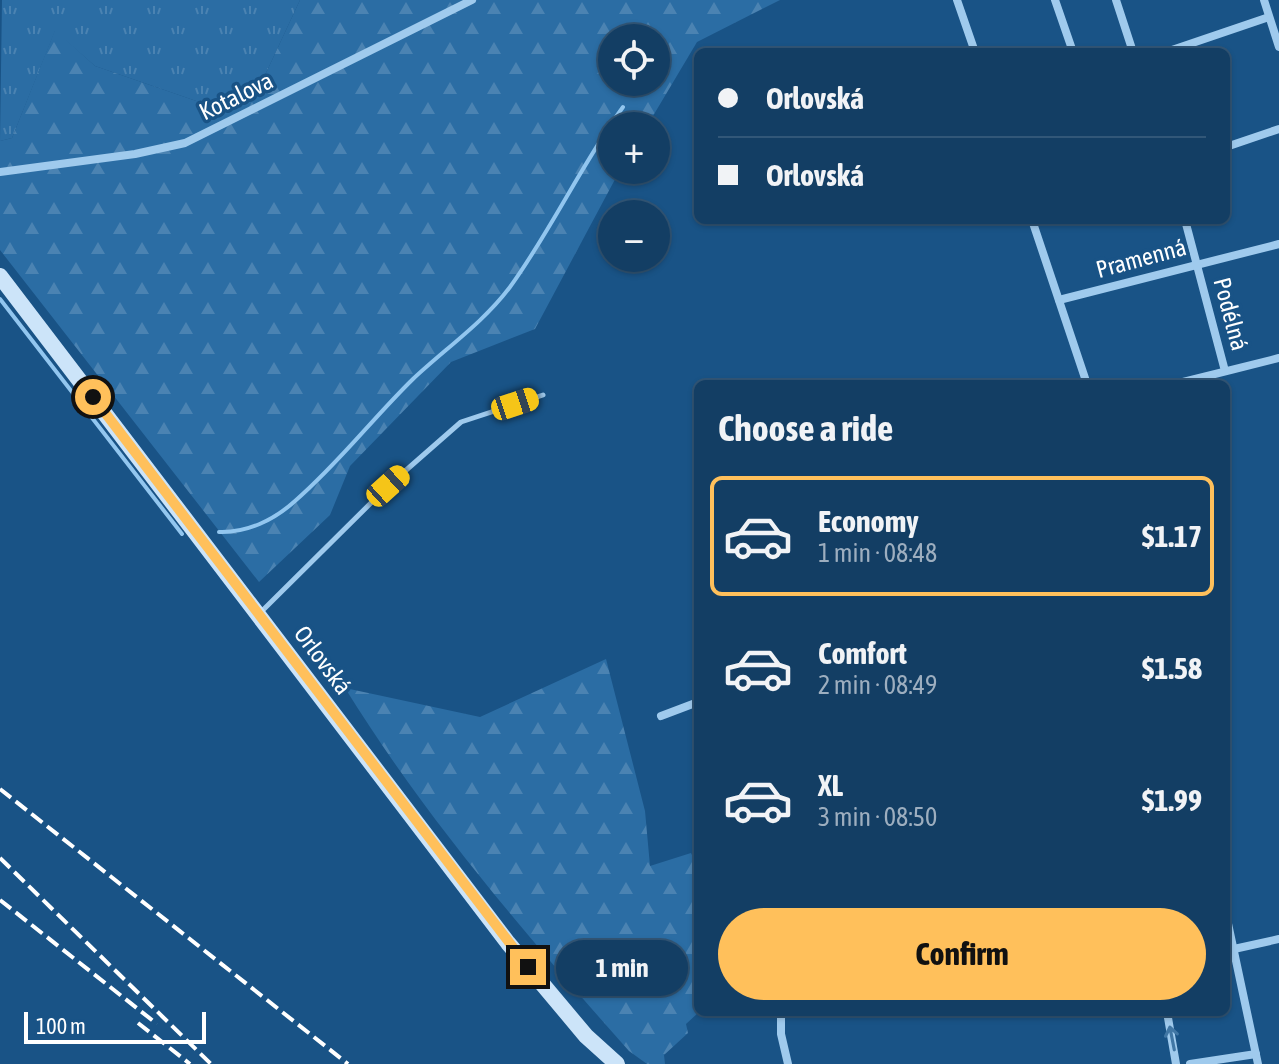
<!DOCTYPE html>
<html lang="en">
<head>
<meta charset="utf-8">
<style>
  body { margin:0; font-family:"Asap Condensed",sans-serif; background:#20496d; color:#f1f3f6; height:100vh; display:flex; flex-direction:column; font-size:30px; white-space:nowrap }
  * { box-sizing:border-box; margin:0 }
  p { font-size:26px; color:#9daebf }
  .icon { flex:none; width:44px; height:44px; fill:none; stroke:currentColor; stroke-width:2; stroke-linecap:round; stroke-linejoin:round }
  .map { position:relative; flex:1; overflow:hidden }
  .panel { position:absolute; left:694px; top:380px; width:536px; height:636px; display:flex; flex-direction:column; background:#133e64; border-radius:12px; box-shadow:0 2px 6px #0004,0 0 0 2px #325778 }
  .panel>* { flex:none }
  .top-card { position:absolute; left:694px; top:48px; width:536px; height:176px; border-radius:12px; box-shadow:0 2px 6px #0004,0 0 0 2px #325778; display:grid; align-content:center; height:176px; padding:0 24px; background:#133e64 }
  .buttons { position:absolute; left:598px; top:24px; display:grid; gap:16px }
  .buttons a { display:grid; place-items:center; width:72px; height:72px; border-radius:50%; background:#133e64; box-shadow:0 2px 6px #0004,0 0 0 2px #325778; font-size:40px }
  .scale { position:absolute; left:24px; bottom:20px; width:182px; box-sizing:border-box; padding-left:8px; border:4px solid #fff; border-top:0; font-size:22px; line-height:28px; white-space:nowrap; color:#fff; -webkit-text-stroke:6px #195386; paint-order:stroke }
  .end { position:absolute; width:36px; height:36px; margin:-18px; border:10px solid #ffc05b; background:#111; box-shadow:0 0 0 4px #111 }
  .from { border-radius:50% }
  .bubble { position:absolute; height:56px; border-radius:28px; background:#133e64; box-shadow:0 2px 6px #0004,0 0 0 2px #325778; font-size:26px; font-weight:700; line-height:56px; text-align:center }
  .car { position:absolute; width:24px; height:48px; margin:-24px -12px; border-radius:10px; box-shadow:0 0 6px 2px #0007; background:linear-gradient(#f5c518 24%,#345 0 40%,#f5c518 0 76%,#345 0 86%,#f5c518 0) }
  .top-card b { display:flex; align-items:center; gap:28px; height:76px; font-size:30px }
  .top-card b+b { border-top:2px solid #325778 }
  .top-card i { width:20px; height:20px; background:#f1f3f6 }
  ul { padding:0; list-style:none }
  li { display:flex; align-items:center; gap:24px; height:120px; margin:0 16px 12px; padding:0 8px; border:4px solid transparent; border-radius:12px }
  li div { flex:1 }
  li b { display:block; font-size:30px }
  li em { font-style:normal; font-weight:700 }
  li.current { border-color:#ffc05b }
  li>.icon { width:72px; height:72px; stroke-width:1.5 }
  h2 { padding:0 24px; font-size:36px; line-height:96px }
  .action { display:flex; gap:16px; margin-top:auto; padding:16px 24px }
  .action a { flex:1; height:92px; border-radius:48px; background:#ffc05b; color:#111; font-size:32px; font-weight:700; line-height:92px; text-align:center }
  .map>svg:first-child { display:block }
  .grass { fill:url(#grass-tufts) }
  .forest { fill:url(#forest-firs); fill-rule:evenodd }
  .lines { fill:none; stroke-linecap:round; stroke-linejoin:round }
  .stream { stroke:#92c6ef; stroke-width:4 }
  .service { stroke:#9fcaed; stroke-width:5 }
  .minor { stroke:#9fcaed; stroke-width:8 }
  .secondary { stroke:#cce4f9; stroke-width:16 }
  .rail { stroke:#fff; stroke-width:4; stroke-dasharray:14 6; stroke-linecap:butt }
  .oneway { stroke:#4177a5 }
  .route { stroke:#ffc05b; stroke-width:10 }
  .labels { text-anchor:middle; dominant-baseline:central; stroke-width:7; stroke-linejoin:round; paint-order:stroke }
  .street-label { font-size:24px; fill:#fff; stroke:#195386 }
</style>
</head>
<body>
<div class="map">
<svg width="1279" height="1064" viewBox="0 0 1279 1064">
  <defs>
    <pattern id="grass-tufts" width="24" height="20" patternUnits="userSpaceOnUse" patternTransform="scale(2)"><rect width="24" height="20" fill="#2b6da4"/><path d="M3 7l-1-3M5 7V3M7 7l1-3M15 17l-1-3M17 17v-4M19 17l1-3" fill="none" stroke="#4b83b2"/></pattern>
    <pattern id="forest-firs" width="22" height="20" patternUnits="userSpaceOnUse" patternTransform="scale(2)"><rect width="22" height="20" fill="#2b6da4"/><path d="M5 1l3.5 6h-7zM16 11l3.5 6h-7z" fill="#4b83b2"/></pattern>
  </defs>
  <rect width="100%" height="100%" fill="#195386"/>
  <path class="grass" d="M2,0H300L266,73L236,103L205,104L95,66L55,31L12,138L0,141Z"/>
  <g class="forest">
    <path d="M300,0H780L697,42L647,126H612V170H620L535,329L451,362L350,466L330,515L259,582L0,250V141L12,138L55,30L95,66L205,104L236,103L266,73ZM612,38H656V82H612Z"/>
    <path d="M606,659L645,811L650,866L691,853L698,868L699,1012L686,1024L688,1033L664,1055L665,1064H647L629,1051C527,936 426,819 345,688L480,717Z"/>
  </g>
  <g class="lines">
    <g class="stream">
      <path d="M0,299L182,534"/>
      <path d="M219,532C247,533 274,520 295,501C338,464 373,418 413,379C446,348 483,323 510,287C552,229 581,165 623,107"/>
    </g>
    <path class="service" d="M260,613L388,486L461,422L543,395"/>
    <g class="minor">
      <path d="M957,0L975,52"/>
      <path d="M1055,0L1073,52"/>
      <path d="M1116,0L1133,52"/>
      <path d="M1264,0L1279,47"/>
      <path d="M1166,52L1269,17"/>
      <path d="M1226,147L1279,129"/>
      <path d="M0,172L135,154L185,143L472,0"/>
      <path d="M1032,220L1087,384"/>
      <path d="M1185,220L1225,371"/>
      <path d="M1059,300L1279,244"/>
      <path d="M1175,384L1279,358"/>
      <path d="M661,716L698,702"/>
      <path d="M1226,914L1258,1064"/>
      <path d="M1234,949L1279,939"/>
      <path d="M781,1012V1034L788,1064"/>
      <path d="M1167,1012L1176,1064"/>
      <path d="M1190,1064L1256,1054"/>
    </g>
    <path class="secondary" d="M0,276L508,943L586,1036L617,1064"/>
    <g class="rail">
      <path d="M0,789L348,1064"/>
      <path d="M0,858L211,1064"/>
      <path d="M0,900L157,1024"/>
      <path d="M138,1023L190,1064"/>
    </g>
  </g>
  <defs><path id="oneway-shaft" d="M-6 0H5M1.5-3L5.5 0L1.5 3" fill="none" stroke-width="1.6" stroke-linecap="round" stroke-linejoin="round" transform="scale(2)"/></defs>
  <use class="oneway" href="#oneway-shaft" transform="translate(1172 1038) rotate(-101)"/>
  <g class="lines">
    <path class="route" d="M93,397L528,967"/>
  </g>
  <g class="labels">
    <g class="street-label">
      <text transform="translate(236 96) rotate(-26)">Kotalova</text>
      <text transform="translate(1141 258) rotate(-15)">Pramenná</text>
      <text transform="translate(1231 314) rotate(75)">Podélná</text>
      <text transform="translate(323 660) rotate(53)">Orlovská</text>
    </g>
  </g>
</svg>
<div class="buttons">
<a><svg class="icon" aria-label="locate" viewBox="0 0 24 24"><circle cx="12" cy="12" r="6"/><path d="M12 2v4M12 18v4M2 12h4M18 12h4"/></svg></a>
<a>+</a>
<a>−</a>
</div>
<div class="scale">100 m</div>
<i class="end from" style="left:93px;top:397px"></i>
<i class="end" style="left:528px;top:967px"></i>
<div class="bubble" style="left:556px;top:940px;width:132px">1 min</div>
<i class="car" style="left:515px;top:404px;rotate:72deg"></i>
<i class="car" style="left:388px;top:486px;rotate:48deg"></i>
<div class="top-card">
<b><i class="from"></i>Orlovská</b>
<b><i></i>Orlovská</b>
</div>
<section class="panel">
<h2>Choose a ride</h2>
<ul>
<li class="current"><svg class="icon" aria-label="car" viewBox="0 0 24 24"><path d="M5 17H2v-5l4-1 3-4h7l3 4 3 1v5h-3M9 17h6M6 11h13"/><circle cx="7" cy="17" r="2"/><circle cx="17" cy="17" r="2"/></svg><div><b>Economy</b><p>1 min · 08:48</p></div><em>$1.17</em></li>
<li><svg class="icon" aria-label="car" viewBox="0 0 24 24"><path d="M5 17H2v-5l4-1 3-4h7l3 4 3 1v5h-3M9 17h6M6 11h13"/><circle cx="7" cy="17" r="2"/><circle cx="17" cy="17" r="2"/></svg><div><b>Comfort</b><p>2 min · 08:49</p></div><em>$1.58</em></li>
<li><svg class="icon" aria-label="car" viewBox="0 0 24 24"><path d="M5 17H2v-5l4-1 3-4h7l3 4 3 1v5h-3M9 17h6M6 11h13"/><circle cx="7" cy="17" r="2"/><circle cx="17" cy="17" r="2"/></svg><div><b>XL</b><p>3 min · 08:50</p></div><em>$1.99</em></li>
</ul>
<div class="action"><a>Confirm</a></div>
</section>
</div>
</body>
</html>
